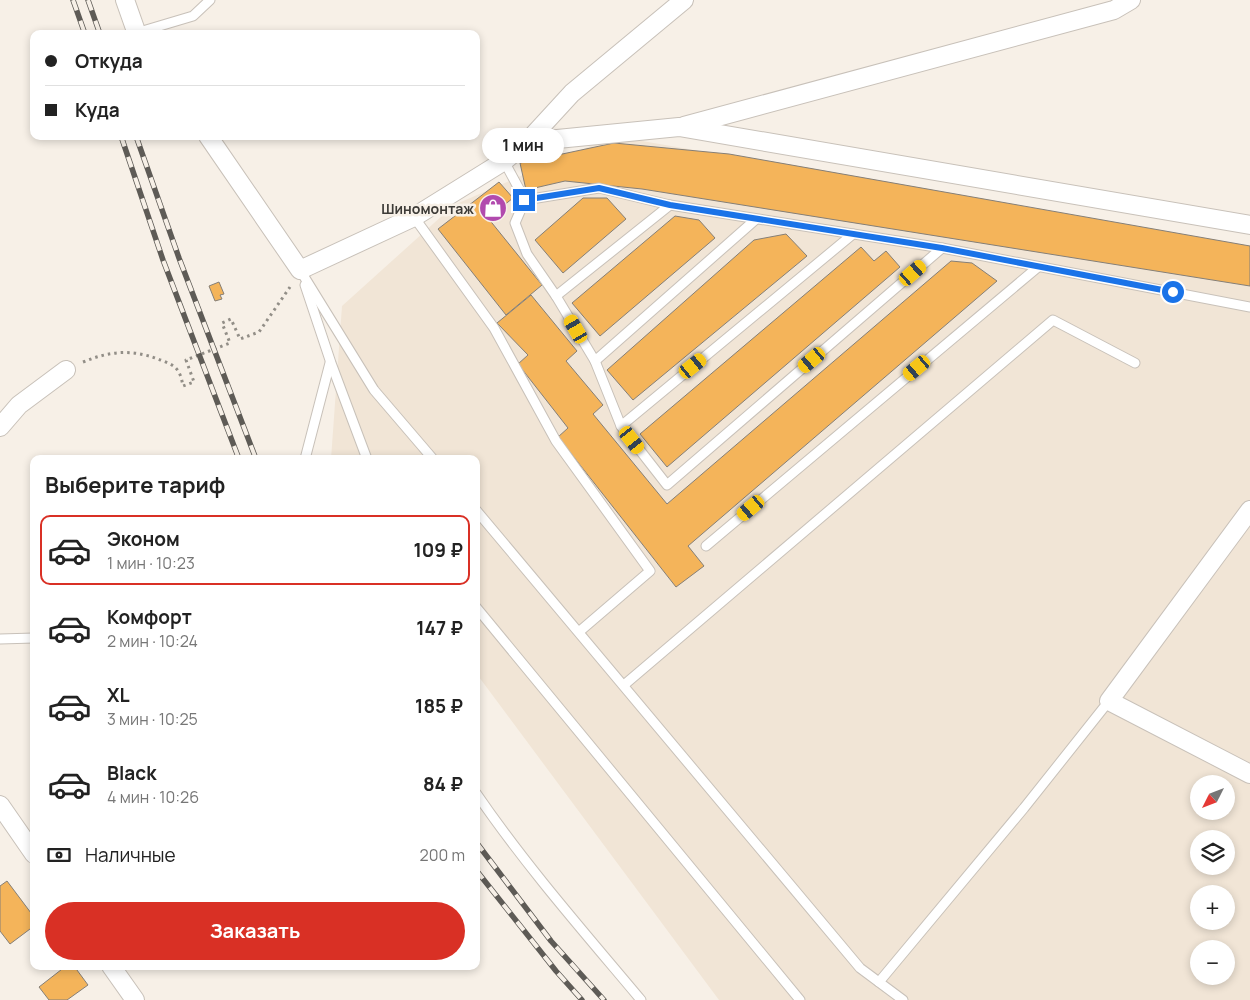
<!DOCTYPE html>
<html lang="ru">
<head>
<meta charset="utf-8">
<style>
  body { margin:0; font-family:Manrope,sans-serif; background:#f6f6f6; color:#222; height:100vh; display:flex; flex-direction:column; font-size:19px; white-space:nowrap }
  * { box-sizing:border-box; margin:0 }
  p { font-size:16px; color:#767676 }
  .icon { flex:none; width:28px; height:28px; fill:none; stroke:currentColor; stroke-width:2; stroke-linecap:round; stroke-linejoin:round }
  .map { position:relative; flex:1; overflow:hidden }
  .panel { position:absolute; left:30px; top:455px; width:450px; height:515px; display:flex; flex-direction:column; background:#fff; border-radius:10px; box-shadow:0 2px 8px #0003 }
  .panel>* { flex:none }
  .hud { position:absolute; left:30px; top:30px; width:450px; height:110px; border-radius:10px; box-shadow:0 2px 8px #0003; display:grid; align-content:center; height:110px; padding:0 15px; background:#fff }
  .needle { width:32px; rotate:228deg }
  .buttons { position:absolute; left:1190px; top:775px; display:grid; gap:10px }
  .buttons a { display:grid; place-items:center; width:45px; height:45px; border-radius:50%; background:#fff; box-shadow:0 2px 8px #0003; font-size:25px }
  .end { position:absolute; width:22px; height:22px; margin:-11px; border:6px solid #1a73e8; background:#fff; box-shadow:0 0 0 2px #fff }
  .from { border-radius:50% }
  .bubble { position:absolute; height:35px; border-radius:18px; background:#fff; box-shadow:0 2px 8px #0003; font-size:16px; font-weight:700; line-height:35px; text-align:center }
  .car { position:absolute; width:15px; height:30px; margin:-15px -8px; border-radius:6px; box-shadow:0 0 4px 1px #0007; background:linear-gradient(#f5c518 24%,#345 0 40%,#f5c518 0 76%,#345 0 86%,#f5c518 0) }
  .hud b { display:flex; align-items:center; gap:18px; height:48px; font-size:19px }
  .hud b+b { border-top:1px solid #e0e0e0 }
  .hud i { width:12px; height:12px; background:#222 }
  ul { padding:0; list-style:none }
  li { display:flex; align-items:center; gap:15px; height:70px; margin:0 10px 8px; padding:0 5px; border:2px solid transparent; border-radius:10px }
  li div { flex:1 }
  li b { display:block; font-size:19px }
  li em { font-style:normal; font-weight:700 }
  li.active { border-color:#d93025 }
  li>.icon { width:45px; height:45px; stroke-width:1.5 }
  h2 { padding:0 15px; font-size:22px; line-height:60px }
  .pay { display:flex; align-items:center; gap:12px; height:55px; padding:0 15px; font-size:19px }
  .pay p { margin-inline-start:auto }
  .action { display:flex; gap:10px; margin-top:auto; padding:10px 15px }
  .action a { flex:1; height:58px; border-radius:30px; background:#d93025; color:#fff; font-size:20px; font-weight:700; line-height:58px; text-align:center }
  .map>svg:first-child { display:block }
  .built { fill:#f1e5d6; fill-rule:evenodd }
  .building { fill:#f4b45a; stroke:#857f77 }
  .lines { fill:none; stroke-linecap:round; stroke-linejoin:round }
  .service-casing { stroke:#c8c1b9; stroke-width:11 }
  .minor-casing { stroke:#c8c1b9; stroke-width:20 }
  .path { stroke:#928e87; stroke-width:3; stroke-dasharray:2.5 4; stroke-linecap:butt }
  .service { stroke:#fff; stroke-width:9 }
  .minor { stroke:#fff; stroke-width:18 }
  .rail-casing { stroke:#5e5b56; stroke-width:5.5 }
  .rail { stroke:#f7f0e7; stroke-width:4; stroke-dasharray:11; stroke-linecap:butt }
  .route { stroke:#1a73e8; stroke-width:6 }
  .labels { text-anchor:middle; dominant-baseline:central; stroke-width:5; stroke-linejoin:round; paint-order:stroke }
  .poi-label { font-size:14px; font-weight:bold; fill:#3d3b37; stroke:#f7f0e7; text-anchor:end }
</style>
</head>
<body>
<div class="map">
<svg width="1250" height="1000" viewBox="0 0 1250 1000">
  <rect width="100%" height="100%" fill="#f7f0e7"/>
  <path class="built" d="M613,136L1250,246V1000H719L476,673V459H331L342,306L454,205ZM1199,784H1226V811H1199ZM1199,839H1226V866H1199ZM1199,894H1226V921H1199ZM1199,949H1226V976H1199Z"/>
  <g class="building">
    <path d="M614,143L729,154L1250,246V286L642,189L565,181L526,190L520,163Z"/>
    <path d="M499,182L513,198L488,218L542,285L506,315L438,229Z"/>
    <path d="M583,198H607L626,219L563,273L535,240Z"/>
    <path d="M675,216L699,220L715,238L600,336L572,303Z"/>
    <path d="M786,234L807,256L633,400L607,370L754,240Z"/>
    <path d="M861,247L874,261L886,251L900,267L667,467L640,434Z"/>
    <path d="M951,261L972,263L997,281L688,546L704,566L676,587L558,437L568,428L518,364L528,355L497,323L531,295L577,351L566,361L603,405L593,414L667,504Z"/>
    <path d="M219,282L224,294L220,295L222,299L215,301L209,286Z"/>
    <path d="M7,881L34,917V926L10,944L0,931V886Z"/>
    <path d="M66,966H74L88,985L67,1000H49L39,987Z"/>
  </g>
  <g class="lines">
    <g class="service-casing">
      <g id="service">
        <path d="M136,33L193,16L210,0"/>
        <path d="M504,161L525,200L599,188L670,205L942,248L1250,307"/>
        <path d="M525,200L515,223L527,254L556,296L595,361L621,426L667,485L942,248"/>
        <path d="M414,217L494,328L556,441L650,571L580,631"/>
        <path d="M300,270L374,390L433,459"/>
        <path d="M305,285L331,363L367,459"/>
        <path d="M556,296L670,205"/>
        <path d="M595,361L755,220"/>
        <path d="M621,426L853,234"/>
        <path d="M305,459L330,363"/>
        <path d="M476,510L860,968L903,1000"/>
        <path d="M706,546L1038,267"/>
        <path d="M476,607L800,1000"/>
        <path d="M0,639L34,638"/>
        <path d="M624,685L1053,320L1135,363"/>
        <path d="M476,793C526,866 584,932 641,1000"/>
        <path d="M879,982L1024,808L1109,701"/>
      </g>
    </g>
    <g class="minor-casing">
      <g id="minor">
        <path d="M125,0L137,34"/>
        <path d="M684,126L1114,10L1131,0"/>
        <path d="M208,136L300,270L414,217L504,161L527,142L572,93L684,0"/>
        <path d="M527,142L679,127L1250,225"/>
        <path d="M0,427L19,405L66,370"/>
        <path d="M1250,510L1109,701L1250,774"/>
        <path d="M0,805L34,854"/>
        <path d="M111,966L135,1000"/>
      </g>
    </g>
    <path class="path" d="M83,362C110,351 131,349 158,359C165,362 174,364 178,371C181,375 182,381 183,386L194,382L186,360L230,343L222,323L231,319L240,339L259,332L290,287"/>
    <use href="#service" class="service"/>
    <use href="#minor" class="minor"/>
    <g class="rail-casing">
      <g id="rail">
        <path d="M73,0L85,34"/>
        <path d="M88,0L100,34"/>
        <path d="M121,136L163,260L239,459"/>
        <path d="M136,136L179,258L256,459"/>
        <path d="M476,842L551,941L604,1000"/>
        <path d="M476,870L556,971L582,1000"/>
      </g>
    </g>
    <use href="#rail" class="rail"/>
  </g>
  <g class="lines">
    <path class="route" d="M524,200L599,188L670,205L942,248L1173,292"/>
  </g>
  <defs>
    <g id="shop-disc" transform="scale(1.4375)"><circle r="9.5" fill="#b14aae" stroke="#f7f0e7"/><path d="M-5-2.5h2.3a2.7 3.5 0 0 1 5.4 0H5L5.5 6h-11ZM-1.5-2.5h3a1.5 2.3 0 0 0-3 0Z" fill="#fff"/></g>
  </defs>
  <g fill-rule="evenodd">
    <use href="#shop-disc" x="493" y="208"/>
  </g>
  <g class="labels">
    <g class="poi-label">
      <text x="474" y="208">Шиномонтаж</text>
    </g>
  </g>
</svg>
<div class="buttons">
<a><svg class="needle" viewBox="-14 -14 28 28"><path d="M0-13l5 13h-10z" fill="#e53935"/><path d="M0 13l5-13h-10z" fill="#767676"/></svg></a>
<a><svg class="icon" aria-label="layers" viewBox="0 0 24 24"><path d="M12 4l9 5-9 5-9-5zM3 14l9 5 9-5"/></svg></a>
<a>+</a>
<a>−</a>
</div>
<i class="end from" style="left:1173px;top:292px"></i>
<i class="end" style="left:524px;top:200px"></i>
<div class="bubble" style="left:482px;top:128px;width:82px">1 мин</div>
<i class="car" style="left:913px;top:273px;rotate:49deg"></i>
<i class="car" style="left:576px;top:329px;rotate:330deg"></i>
<i class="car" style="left:812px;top:360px;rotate:230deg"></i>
<i class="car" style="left:693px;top:366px;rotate:51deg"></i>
<i class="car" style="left:917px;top:368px;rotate:230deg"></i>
<i class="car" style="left:632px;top:440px;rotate:142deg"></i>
<i class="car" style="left:751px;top:508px;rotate:230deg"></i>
<div class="hud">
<b><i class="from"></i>Откуда</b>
<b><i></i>Куда</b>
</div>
<section class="panel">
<h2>Выберите тариф</h2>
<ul>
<li class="active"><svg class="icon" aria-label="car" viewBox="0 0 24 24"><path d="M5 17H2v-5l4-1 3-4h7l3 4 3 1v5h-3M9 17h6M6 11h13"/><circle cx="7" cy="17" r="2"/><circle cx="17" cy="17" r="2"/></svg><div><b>Эконом</b><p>1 мин · 10:23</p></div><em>109 ₽</em></li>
<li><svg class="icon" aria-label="car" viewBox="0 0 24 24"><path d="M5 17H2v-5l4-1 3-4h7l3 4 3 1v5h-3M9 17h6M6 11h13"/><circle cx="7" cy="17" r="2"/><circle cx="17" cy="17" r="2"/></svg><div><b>Комфорт</b><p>2 мин · 10:24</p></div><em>147 ₽</em></li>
<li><svg class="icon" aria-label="car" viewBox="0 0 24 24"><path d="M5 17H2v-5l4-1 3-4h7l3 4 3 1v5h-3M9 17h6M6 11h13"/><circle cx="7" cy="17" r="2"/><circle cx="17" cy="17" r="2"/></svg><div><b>XL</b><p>3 мин · 10:25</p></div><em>185 ₽</em></li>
<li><svg class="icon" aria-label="car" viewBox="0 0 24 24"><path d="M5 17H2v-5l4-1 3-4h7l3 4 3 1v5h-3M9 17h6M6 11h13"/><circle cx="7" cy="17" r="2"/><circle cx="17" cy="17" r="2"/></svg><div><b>Black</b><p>4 мин · 10:26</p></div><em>84 ₽</em></li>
</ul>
<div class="pay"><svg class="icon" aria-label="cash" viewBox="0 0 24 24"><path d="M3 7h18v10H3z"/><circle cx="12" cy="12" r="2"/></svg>Наличные<p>200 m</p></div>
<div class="action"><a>Заказать</a></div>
</section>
</div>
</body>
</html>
